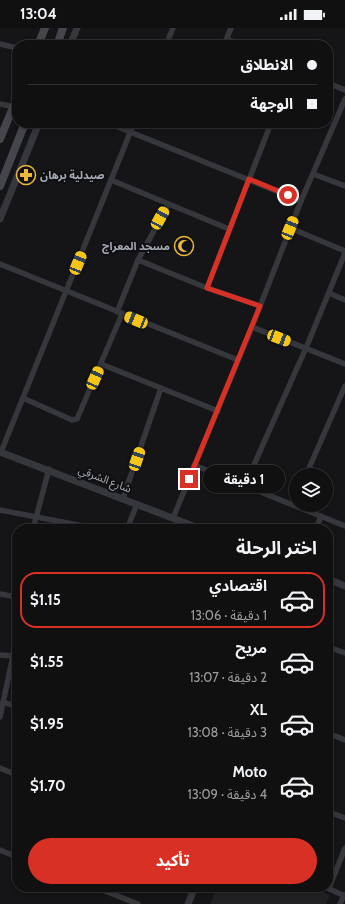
<!DOCTYPE html>
<html lang="ar">
<head>
<meta charset="utf-8">
<style>
  body { margin:0; font-family:Cabin,"Noto Sans Arabic",sans-serif; background:#19191a; color:#f1f3f6; direction:rtl; height:100vh; display:flex; flex-direction:column; font-size:15px; white-space:nowrap }
  * { box-sizing:border-box; margin:0 }
  p { font-size:13px; color:#9c9d9f }
  .icon { flex:none; width:22px; height:22px; fill:none; stroke:currentColor; stroke-width:2; stroke-linecap:round; stroke-linejoin:round }
  .map { position:relative; flex:1; overflow:hidden; direction:ltr }
  .details { position:absolute; left:12px; top:496px; width:321px; height:368px; display:flex; flex-direction:column; background:#101011; border-radius:16px; box-shadow:0 2px 6px #0003,0 0 0 1px #303031; direction:rtl }
  .details>* { flex:none }
  .hud { position:absolute; left:12px; top:12px; width:321px; height:88px; border-radius:16px; box-shadow:0 2px 6px #0003,0 0 0 1px #303031; direction:rtl; display:grid; align-content:center; height:88px; padding:0 16px; background:#101011 }
  .buttons { position:absolute; left:289px; top:440px; display:grid; gap:8px }
  .buttons a { display:grid; place-items:center; width:44px; height:44px; border-radius:50%; background:#101011; box-shadow:0 2px 6px #0003,0 0 0 1px #303031; font-size:20px }
  .end { position:absolute; width:18px; height:18px; margin:-9px; border:5px solid #d93025; background:#fff; box-shadow:0 0 0 2px #fff }
  .from { border-radius:50% }
  .bubble { position:absolute; height:28px; border-radius:14px; background:#101011; box-shadow:0 2px 6px #0003,0 0 0 1px #303031; font-size:13px; font-weight:700; line-height:28px; text-align:center; direction:rtl }
  .car { position:absolute; width:12px; height:24px; margin:-12px -6px; border-radius:5px; box-shadow:0 0 3px 1px #0007; background:linear-gradient(#f5c518 24%,#345 0 40%,#f5c518 0 76%,#345 0 86%,#f5c518 0) }
  .hud b { display:flex; align-items:center; gap:14px; height:38px; font-size:15px }
  .hud b+b { border-top:1px solid #303031 }
  .hud i { width:10px; height:10px; background:#f1f3f6 }
  ul { padding:0; list-style:none }
  li { display:flex; align-items:center; gap:12px; height:56px; margin:0 8px 6px; padding:0 8px; border:2px solid transparent; border-radius:16px }
  li div { flex:1 }
  li b { display:block; font-size:15px }
  li em { font-style:normal; font-weight:700 }
  li.active { border-color:#d93025 }
  li>.icon { width:36px; height:36px; stroke-width:1.5 }
  h2 { padding:0 16px; font-size:18px; line-height:48px }
  .button { display:flex; gap:8px; margin-top:auto; padding:8px 16px }
  .button a { flex:1; height:46px; border-radius:24px; background:#d93025; color:#fff; font-size:16px; font-weight:700; line-height:46px; text-align:center }
  .status { display:flex; justify-content:space-between; align-items:center; height:28px; padding:0 20px; background:#101011; direction:ltr }
  .status svg { height:11px; fill:currentColor }
  .map>svg:first-child { display:block }
  .built { fill:#212124 }
  .lines { fill:none; stroke-linecap:round; stroke-linejoin:round }
  .minor { stroke:#36373c; stroke-width:5.5 }
  .tertiary { stroke:#36373c; stroke-width:7 }
  .secondary { stroke:#44464c; stroke-width:8 }
  .route { stroke:#d93025; stroke-width:5 }
  .labels { text-anchor:middle; dominant-baseline:central; stroke-width:4; stroke-linejoin:round; paint-order:stroke }
  .poi-label { font-size:11px; font-weight:bold; fill:#a7abb6; stroke:#101012; text-anchor:start }
  .street-label { font-size:11px; fill:#a7abb6; stroke:#101012 }
</style>
</head>
<body>
<div class="status"><b>13:04</b><svg viewBox="0 0 49 12"><path d="M0 12V9h3v3zM5 12V6h3v6zM10 12V3h3v9zM15 12V0h3v12zM26 1h20v11H26zM47 4h2v5h-2z"/></svg></div>
<div class="map">
<svg width="345" height="876" viewBox="0 0 345 876">
  <rect width="100%" height="100%" fill="#151517"/>
  <path class="built" d="M217,859H311L330,867L326,876H210Z"/>
  <g class="lines">
    <g class="minor">
      <path d="M227,11L241,17"/>
      <path d="M0,16L17,20"/>
      <path d="M166,17L173,0"/>
      <path d="M224,17L231,0"/>
      <path d="M328,55L345,62"/>
      <path d="M0,76L14,79"/>
      <path d="M108,95L301,173"/>
      <path d="M258,95L269,99"/>
      <path d="M313,146L345,158"/>
      <path d="M111,152L229,201"/>
      <path d="M290,200L345,223"/>
      <path d="M138,232L207,260L260,278"/>
      <path d="M0,236L238,332"/>
      <path d="M207,260L271,95"/>
      <path d="M329,265L345,272"/>
      <path d="M117,284L138,232L168,177"/>
      <path d="M252,299L345,336"/>
      <path d="M101,336L218,383"/>
      <path d="M23,370L72,392L77,391L122,286"/>
      <path d="M1,424L134,95"/>
      <path d="M194,437L345,498"/>
      <path d="M306,447L345,358"/>
      <path d="M245,457L306,320L345,225"/>
      <path d="M123,470L161,360"/>
      <path d="M293,477L296,470"/>
      <path d="M0,482L99,501"/>
      <path d="M173,490L252,299L301,173L345,71"/>
      <path d="M33,501L49,441"/>
      <path d="M127,501L137,476"/>
      <path d="M316,501L321,488"/>
      <path d="M0,566L17,569"/>
      <path d="M328,619L345,625"/>
      <path d="M0,627L13,628"/>
      <path d="M3,674L17,679"/>
      <path d="M0,689L13,628L17,581"/>
      <path d="M328,705L345,712"/>
      <path d="M0,740L17,747"/>
      <path d="M328,784L345,790"/>
      <path d="M0,822L17,829"/>
      <path d="M95,859L138,876"/>
      <path d="M325,859L345,868"/>
      <path d="M329,860L345,820"/>
      <path d="M340,876L344,867"/>
    </g>
    <g class="tertiary">
      <path d="M70,17L77,0"/>
      <path d="M0,191L39,95"/>
      <path d="M0,424L201,501"/>
      <path d="M328,551L345,558"/>
      <path d="M188,876L195,859"/>
    </g>
    <g class="secondary">
      <path d="M38,17L45,0"/>
      <path d="M57,17L63,0"/>
      <path d="M0,111L17,70"/>
      <path d="M0,158L25,95"/>
    </g>
  </g>
  <g class="lines">
    <path class="route" d="M189,451L260,278L207,260L249,151L288,167"/>
  </g>
  <defs>
    <g id="pharmacy-ring" transform="scale(1)"><circle r="9.5" fill="#101012" stroke="#ebb839" stroke-width="1.5"/><path d="M-2-6h4v4h4v4h-4v4h-4v-4h-4v-4h4Z" fill="#ebb839"/></g>
    <g id="mosque-ring" transform="scale(1)"><circle r="9.5" fill="#101012" stroke="#ebb839" stroke-width="1.5"/><path d="M3.5-4.9A6 6 0 1 0 3.5 4.9A5 5 0 1 1 3.5-4.9Z" fill="#ebb839"/></g>
  </defs>
  <g fill-rule="evenodd">
    <use href="#pharmacy-ring" x="26" y="147"/>
    <use href="#mosque-ring" x="184" y="218"/>
  </g>
  <g class="labels">
    <g class="poi-label">
      <text x="40" y="147">صيدلية برهان</text>
      <text x="170" y="218" text-anchor="end">مسجد المعراج</text>
    </g>
    <g class="street-label">
      <text transform="translate(105 451) rotate(21)">شارع الشرقي</text>
    </g>
  </g>
</svg>
<div class="buttons">
<a><svg class="icon" aria-label="layers" viewBox="0 0 24 24"><path d="M12 4l9 5-9 5-9-5zM3 14l9 5 9-5"/></svg></a>
</div>
<i class="end from" style="left:288px;top:167px"></i>
<i class="end" style="left:189px;top:451px"></i>
<div class="bubble" style="left:203px;top:437px;width:82px">1 دقيقة</div>
<i class="car" style="left:160px;top:190px;rotate:29deg"></i>
<i class="car" style="left:290px;top:200px;rotate:22deg"></i>
<i class="car" style="left:78px;top:235px;rotate:22deg"></i>
<i class="car" style="left:136px;top:292px;rotate:292deg"></i>
<i class="car" style="left:279px;top:310px;rotate:111deg"></i>
<i class="car" style="left:95px;top:350px;rotate:24deg"></i>
<i class="car" style="left:137px;top:431px;rotate:19deg"></i>
<div class="hud">
<b><i class="from"></i>الانطلاق</b>
<b><i></i>الوجهة</b>
</div>
<section class="details">
<h2>اختر الرحلة</h2>
<ul>
<li class="active"><svg class="icon" aria-label="car" viewBox="0 0 24 24"><path d="M5 17H2v-5l4-1 3-4h7l3 4 3 1v5h-3M9 17h6M6 11h13"/><circle cx="7" cy="17" r="2"/><circle cx="17" cy="17" r="2"/></svg><div><b>اقتصادي</b><p>1 دقيقة · 13:06</p></div><em>$1.15</em></li>
<li><svg class="icon" aria-label="car" viewBox="0 0 24 24"><path d="M5 17H2v-5l4-1 3-4h7l3 4 3 1v5h-3M9 17h6M6 11h13"/><circle cx="7" cy="17" r="2"/><circle cx="17" cy="17" r="2"/></svg><div><b>مريح</b><p>2 دقيقة · 13:07</p></div><em>$1.55</em></li>
<li><svg class="icon" aria-label="car" viewBox="0 0 24 24"><path d="M5 17H2v-5l4-1 3-4h7l3 4 3 1v5h-3M9 17h6M6 11h13"/><circle cx="7" cy="17" r="2"/><circle cx="17" cy="17" r="2"/></svg><div><b>XL</b><p>3 دقيقة · 13:08</p></div><em>$1.95</em></li>
<li><svg class="icon" aria-label="car" viewBox="0 0 24 24"><path d="M5 17H2v-5l4-1 3-4h7l3 4 3 1v5h-3M9 17h6M6 11h13"/><circle cx="7" cy="17" r="2"/><circle cx="17" cy="17" r="2"/></svg><div><b>Moto</b><p>4 دقيقة · 13:09</p></div><em>$1.70</em></li>
</ul>
<div class="button"><a>تأكيد</a></div>
</section>
</div>
</body>
</html>
